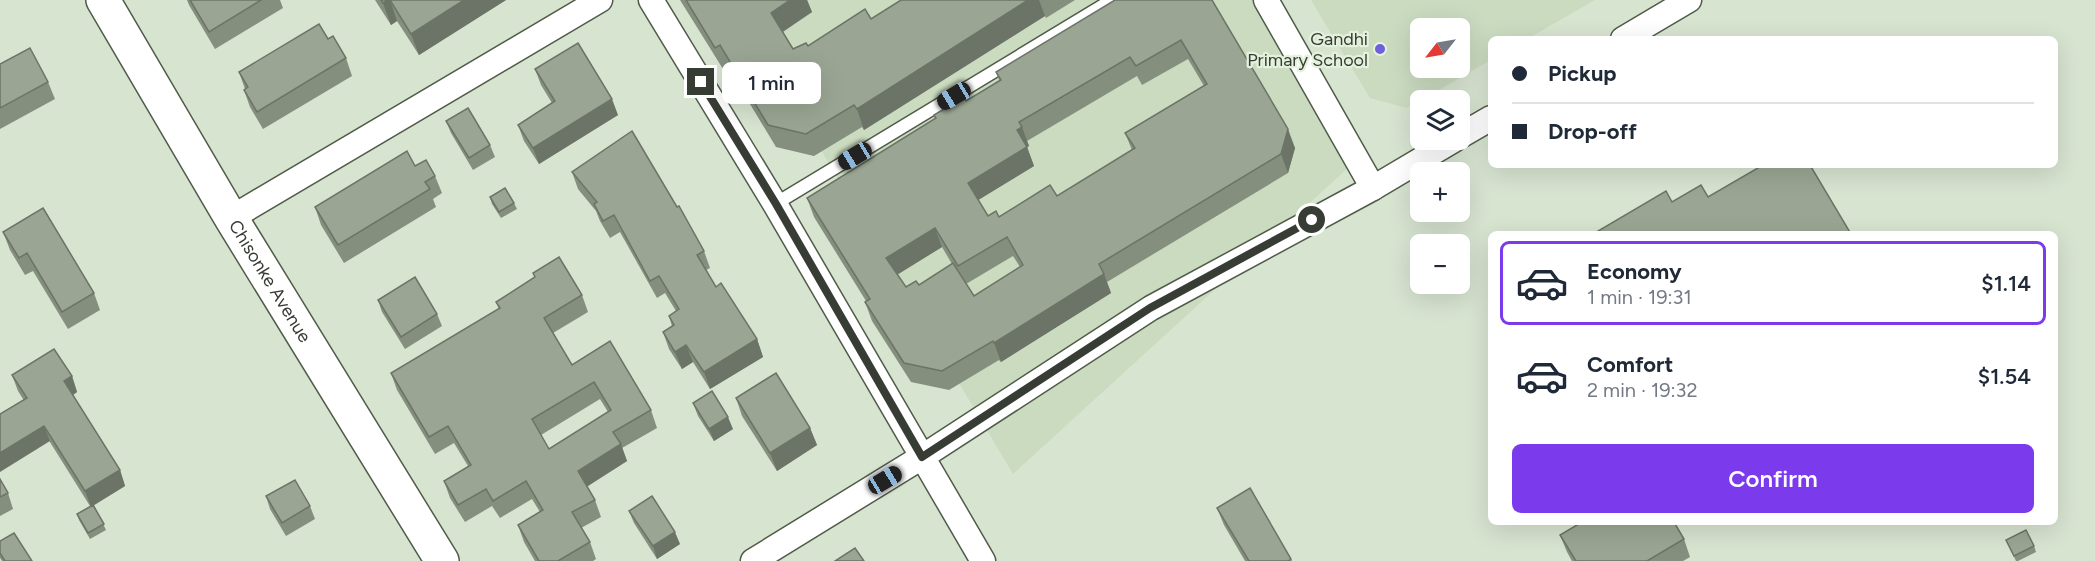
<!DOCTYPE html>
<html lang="en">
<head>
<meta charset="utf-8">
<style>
  body { margin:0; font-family:Figtree,sans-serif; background:#f6f6f7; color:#1f2937; height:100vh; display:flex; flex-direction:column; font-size:22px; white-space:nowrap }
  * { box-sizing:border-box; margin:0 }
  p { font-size:20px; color:#747a83 }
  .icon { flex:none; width:33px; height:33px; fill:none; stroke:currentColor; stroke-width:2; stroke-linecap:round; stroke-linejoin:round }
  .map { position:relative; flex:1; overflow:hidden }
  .panel { position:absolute; left:1488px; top:231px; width:570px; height:294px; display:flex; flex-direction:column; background:#fff; border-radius:9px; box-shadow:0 6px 24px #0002 }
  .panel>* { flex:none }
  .banner { position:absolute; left:1488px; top:36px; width:570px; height:132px; border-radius:9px; box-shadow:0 6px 24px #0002; display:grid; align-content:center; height:132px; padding:0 24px; background:#fff }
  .needle { width:39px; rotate:239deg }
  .tools { position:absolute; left:1410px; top:18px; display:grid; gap:12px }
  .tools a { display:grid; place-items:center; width:60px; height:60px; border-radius:9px; background:#fff; box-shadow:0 6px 24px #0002; font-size:30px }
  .end { position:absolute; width:27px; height:27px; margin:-14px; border:8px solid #373c34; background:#fff; box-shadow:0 0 0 3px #fff }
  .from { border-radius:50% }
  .bubble { position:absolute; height:42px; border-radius:9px; background:#fff; box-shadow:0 6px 24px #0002; font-size:20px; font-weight:600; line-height:42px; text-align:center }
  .car { position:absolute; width:18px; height:36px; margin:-18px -9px; border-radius:8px; box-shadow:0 0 4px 2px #0007; background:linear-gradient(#222 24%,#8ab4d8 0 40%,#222 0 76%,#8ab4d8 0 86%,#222 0) }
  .banner b { display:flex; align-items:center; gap:21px; height:57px; font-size:22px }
  .banner b+b { border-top:2px solid #e0e1e3 }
  .banner i { width:15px; height:15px; background:#1f2937 }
  ul { padding:10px 0 0; list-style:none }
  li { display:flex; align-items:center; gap:18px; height:84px; margin:0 12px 9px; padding:0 12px; border:3px solid transparent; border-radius:9px }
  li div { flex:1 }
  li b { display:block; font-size:22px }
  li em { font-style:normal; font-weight:600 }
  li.current { border-color:#7c3aed }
  li>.icon { width:54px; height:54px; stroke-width:1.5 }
  .action { display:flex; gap:12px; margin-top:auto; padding:12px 24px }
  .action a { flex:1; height:69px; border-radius:9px; background:#7c3aed; color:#fff; font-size:24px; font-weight:600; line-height:69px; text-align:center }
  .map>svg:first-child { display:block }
  .built { fill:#cadbc0; fill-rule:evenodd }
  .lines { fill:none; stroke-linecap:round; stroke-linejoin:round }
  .lane-casing { stroke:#505b49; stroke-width:15 }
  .street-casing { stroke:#505b49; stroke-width:27 }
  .secondary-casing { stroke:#505b49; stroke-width:36 }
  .lane { stroke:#fff; stroke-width:12 }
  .street { stroke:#fff; stroke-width:24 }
  .secondary { stroke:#fff; stroke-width:33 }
  .wall { fill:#848f7e; fill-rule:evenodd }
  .shaded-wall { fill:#6c7467 }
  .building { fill:#9aa693; stroke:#6c7467; stroke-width:1.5; fill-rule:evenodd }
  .route { stroke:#373c34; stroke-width:8 }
  .poi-dot { fill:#6d60da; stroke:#e4f2dd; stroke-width:2 }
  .labels { text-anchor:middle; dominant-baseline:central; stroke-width:4.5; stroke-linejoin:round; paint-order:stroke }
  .poi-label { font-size:18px; fill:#373c34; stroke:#e4f2dd; text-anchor:end }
  .street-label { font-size:18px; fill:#373c34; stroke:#e4f2dd }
</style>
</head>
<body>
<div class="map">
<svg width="2095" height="561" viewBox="0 0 2095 561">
  <rect width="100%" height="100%" fill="#d7e4d0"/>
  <g class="built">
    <path d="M732,0H1261L1361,156L1013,474Z"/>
    <path d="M1311,0H1595L1527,39H1491V60L1407,108L1370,98ZM1420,28H1460V68H1420Z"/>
  </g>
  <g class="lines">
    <g class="lane-casing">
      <path id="lane" d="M775,204L1112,0"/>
    </g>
    <g class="street-casing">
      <g id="street">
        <path d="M651,0L775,204L983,561"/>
        <path d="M1266,0L1373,188"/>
        <path d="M1623,39L1689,0"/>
        <path d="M1460,136L1491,118"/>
        <path d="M231,218L600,0"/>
        <path d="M753,561L922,457L1151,308L1373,188L1454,140"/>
      </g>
    </g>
    <g class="secondary-casing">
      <g id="secondary">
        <path id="s1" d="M103,0L231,218L442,561"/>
      </g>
    </g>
    <use href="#lane" class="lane"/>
    <use href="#street" class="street"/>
    <use href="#secondary" class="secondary"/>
  </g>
  <g class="wall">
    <path d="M187,0H280L283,8L215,49L189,5Z"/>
    <path d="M375,0H506L419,55L397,21L391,25Z"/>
    <path d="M680,0H807L812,12L783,32L793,49L808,46L871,19L901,0H1075L1046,18L1045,16L864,130L862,127L814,156L776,147L727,66L723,69Z"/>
    <path d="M1212,0L1295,148L1288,173L1107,282L1111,293L1001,362L999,360L949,390L911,382L872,321L865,302L866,301L814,217L807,198L935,119L934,115L966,101L999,80L996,72ZM1188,59L1204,86L1125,133L1132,150L1057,196L999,217L988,216L978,200L1034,166L1027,147L1029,146L1027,141L1137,76L1142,85ZM942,247L952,264L919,285L906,287L897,275ZM1013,256L1020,267L974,296L966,284Z"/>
    <path d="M328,39L346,58L352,76L263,129L250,107L244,90L245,89L239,72Z"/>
    <path d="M0,64L48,82L55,99L0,129Z"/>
    <path d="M535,69L618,115L539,164L524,141L518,125L552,103L541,85Z"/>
    <path d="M446,121L490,145L495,157L473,170L451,133Z"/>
    <path d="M415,166L435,176L442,193L433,199L436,207L344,263L321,225L315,207Z"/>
    <path d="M572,172L704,251L710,268L706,270L716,287L757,339L763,357L710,389L693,362L682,369L669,349L663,332L672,326L669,316L676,311L665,293L657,298L620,232L610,238L600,221L596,211L578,189Z"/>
    <path d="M490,197L514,203L517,209L501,218L492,204Z"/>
    <path d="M3,232L94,293L100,310L68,329L33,271L25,275L10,250Z"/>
    <path d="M533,273L582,295L588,312L553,333L572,365L651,410L657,428L622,448L627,461L587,486L595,500L601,517L581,528L590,542L596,559L593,561H535L524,542L518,525L540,512L532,499L500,518L492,506L465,522L450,498L444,481L468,466L454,443L435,454L397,390L391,373L499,309L496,302L535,277ZM600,399L608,412L549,449L541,435Z"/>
    <path d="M378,300L437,314L442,326L405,349L382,312Z"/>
    <path d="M12,375L72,376L77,392L73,395L120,470L125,486L94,505L106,530L90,539L79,520L77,514L90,506L18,391Z"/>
    <path d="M736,398L810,428L817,445L777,471L742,416Z"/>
    <path d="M693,403L733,429L714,441L698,416Z"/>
    <path d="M0,479L8,493L13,509L0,516Z"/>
    <path d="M266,496L310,506L315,519L286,536L270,509Z"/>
    <path d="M1217,508L1291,559L1292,561H1245L1224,525Z"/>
    <path d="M629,511L680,544L657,559L634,523Z"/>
    <path d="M1560,535L1684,539L1690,557L1683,561H1572L1567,552Z"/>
    <path d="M2006,540L2034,546L2036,552L2018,561H2016Z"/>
    <path d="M0,541L32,561H2L0,558Z"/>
  </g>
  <g class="shaded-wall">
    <path d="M388,0H390L397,21L391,25L383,3Z"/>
    <path d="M464,0H506L419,55L411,34Z"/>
    <path d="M790,0H807L812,12L779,34L771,13Z"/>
    <path d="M1028,0H1039L1045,16L864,130L857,109Z"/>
    <path d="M612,99L618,115L539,164L533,148Z"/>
    <path d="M1022,127L1029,146L1027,147L1034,166L975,202L968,183L1017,130Z"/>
    <path d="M1288,129L1295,148L1288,173L1281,154Z"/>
    <path d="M935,228L942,247L893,277L886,258Z"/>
    <path d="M1104,274L1111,293L1001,362L994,343Z"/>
    <path d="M757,339L763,357L710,389L704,372Z"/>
    <path d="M686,345L693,362L682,369L675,352Z"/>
    <path d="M72,376L77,392L70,397L64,381Z"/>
    <path d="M728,417L733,429L714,441L709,429Z"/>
    <path d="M44,426L50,441L0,472V453Z"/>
    <path d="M810,428L817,445L777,471L770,453Z"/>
    <path d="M621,444L627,461L585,488L578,471Z"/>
    <path d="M120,470L125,486L91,507L85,491Z"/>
    <path d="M675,532L680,544L657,559L653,546Z"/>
  </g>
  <g class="building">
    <path d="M190,0H261L209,32Z"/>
    <path d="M381,0H388L383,3Z"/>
    <path d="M390,0H464L411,34Z"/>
    <path d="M686,0H790L771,13L793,49L806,43L808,46L865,9L871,19L901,0H1028L857,109L854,105L806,134L768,125L720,45L715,48Z"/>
    <path d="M1115,0H1212L1288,129L1281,154L1099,264L1104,274L994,343L993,341L942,371L904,363L865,302L870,299L807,198L936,118L934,115L964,97L966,101L1001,80L996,72ZM1181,40L1207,84L1125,133L1135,148L1057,196L1050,185L999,217L996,211L988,216L968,183L1027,147L1017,130L1022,127L1019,122L1130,57L1136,66ZM935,228L958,266L1007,237L1023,265L974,296L953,263L919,285L916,281L906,287L886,258Z"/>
    <path d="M319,24L328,39L333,36L346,58L257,112L244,90L248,87L239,72Z"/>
    <path d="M578,43L612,99L533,148L518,125L555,101L535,69Z"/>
    <path d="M30,48L48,82L0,108V64Z"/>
    <path d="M468,108L490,145L469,158L446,121Z"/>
    <path d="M632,131L677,207L679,206L704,251L697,255L716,287L721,283L757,339L704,372L686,345L675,352L663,332L674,325L669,316L679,309L659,276L650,281L614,215L603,221L594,204L597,202L572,172Z"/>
    <path d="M407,151L415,166L426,160L435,176L425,182L430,189L338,245L315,207Z"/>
    <path d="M1763,165H1810L1851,234H1593L1666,191L1672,202L1701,185L1708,197Z"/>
    <path d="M505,188L514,203L499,212L490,197Z"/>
    <path d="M43,208L94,293L62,312L27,253L19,258L3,232Z"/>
    <path d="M559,257L582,295L544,318L572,365L610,341L651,410L613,432L621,444L578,471L595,500L572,512L590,542L558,561H539L518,525L543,510L526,481L493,501L486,489L458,505L444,481L471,465L448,426L429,437L391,373L500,308L496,302L535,277L533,273ZM594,382L611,410L549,449L532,419Z"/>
    <path d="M415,277L437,314L401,337L378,300Z"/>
    <path d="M54,349L72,376L64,381L120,470L85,491L44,426L0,453V414L27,398L12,375Z"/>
    <path d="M776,373L810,428L770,453L736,398Z"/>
    <path d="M712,391L728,417L709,429L693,403Z"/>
    <path d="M0,479L8,493L0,497Z"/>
    <path d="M295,480L310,506L282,523L266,496Z"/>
    <path d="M1250,488L1291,559L1288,561H1249L1217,508Z"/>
    <path d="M652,496L675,532L653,546L629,511Z"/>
    <path d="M93,505L104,524L88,533L77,514Z"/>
    <path d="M1582,522H1674L1684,539L1647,561H1576L1560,535Z"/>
    <path d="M2026,530L2034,546L2014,556L2006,540Z"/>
    <path d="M14,533L32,561H5L0,553V541Z"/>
    <path d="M855,548L864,561H835Z"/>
  </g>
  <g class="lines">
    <path class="route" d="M701,82L776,204L922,457L1150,308L1312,220"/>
  </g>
  <circle class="poi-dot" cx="1380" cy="49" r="6"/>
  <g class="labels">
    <g class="poi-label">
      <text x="1368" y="39">Gandhi<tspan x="1368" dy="21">Primary School</tspan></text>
    </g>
    <g class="street-label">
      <text stroke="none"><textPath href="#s1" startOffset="327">Chisonke Avenue</textPath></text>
    </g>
  </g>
</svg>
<div class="tools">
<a><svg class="needle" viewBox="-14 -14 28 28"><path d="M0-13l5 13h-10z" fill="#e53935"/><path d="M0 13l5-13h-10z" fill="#747a83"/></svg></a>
<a><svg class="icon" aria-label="layers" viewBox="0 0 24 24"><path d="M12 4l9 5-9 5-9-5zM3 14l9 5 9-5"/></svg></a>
<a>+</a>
<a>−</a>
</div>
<i class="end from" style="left:1312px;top:220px"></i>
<i class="end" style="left:701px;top:82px"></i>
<div class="bubble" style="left:722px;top:62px;width:99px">1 min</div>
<i class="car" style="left:954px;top:96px;rotate:239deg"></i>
<i class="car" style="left:855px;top:156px;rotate:239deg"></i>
<i class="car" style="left:885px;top:480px;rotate:59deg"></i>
<div class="banner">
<b><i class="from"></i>Pickup</b>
<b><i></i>Drop-off</b>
</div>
<section class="panel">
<ul>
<li class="current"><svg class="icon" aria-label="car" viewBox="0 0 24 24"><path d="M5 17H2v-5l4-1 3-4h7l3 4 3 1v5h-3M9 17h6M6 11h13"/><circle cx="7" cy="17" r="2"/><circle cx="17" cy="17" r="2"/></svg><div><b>Economy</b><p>1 min · 19:31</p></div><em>$1.14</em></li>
<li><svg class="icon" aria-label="car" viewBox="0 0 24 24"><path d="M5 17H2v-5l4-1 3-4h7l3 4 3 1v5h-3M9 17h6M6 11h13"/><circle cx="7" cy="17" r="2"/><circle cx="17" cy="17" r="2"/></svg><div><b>Comfort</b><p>2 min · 19:32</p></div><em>$1.54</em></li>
</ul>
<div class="action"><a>Confirm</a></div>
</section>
</div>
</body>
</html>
